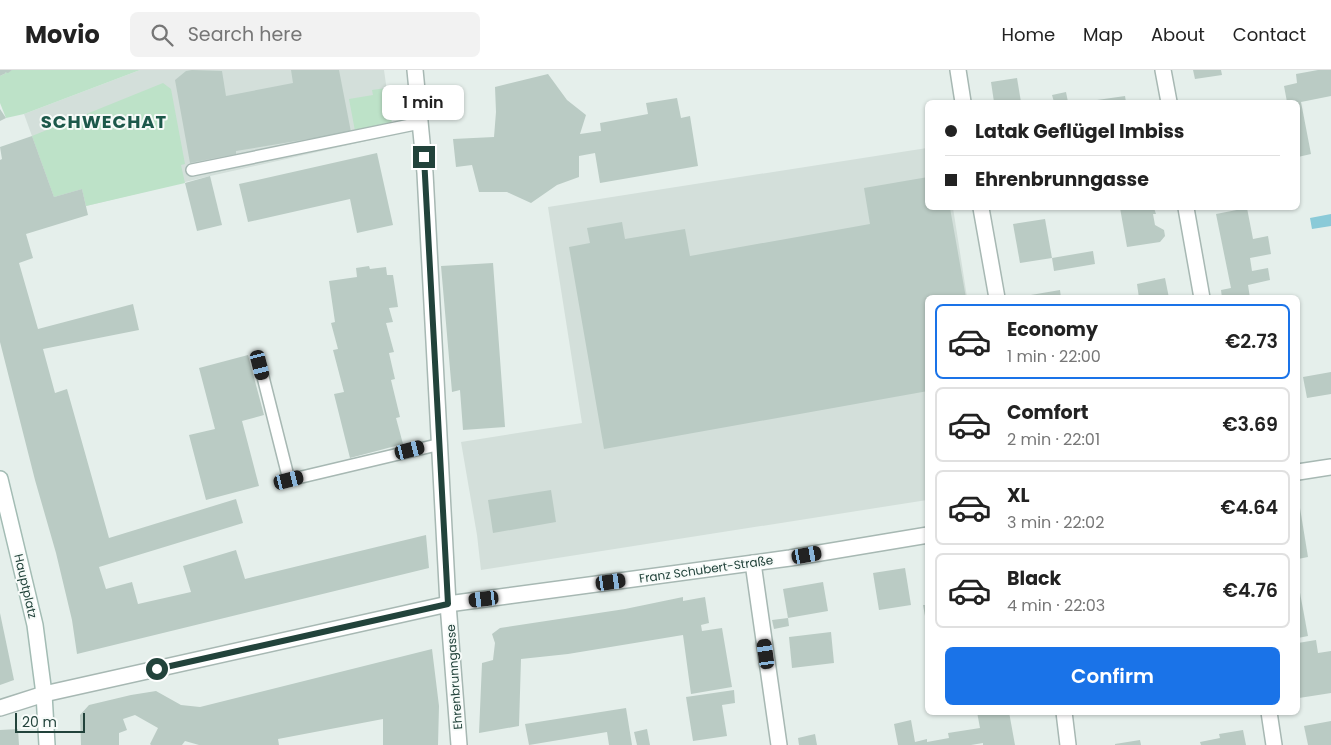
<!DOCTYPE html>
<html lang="en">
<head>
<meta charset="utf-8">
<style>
  body { margin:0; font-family:Poppins,sans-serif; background:#f2f2f2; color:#222; height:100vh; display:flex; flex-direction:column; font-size:19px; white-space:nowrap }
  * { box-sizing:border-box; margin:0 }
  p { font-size:16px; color:#767676 }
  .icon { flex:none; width:28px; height:28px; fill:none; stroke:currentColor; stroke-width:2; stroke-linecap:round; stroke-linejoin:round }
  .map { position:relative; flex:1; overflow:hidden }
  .drawer { position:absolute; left:925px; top:225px; width:375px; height:420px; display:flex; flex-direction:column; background:#fff; border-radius:8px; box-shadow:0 1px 4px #0004 }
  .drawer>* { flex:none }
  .guide { position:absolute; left:925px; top:30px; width:375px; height:110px; border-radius:8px; box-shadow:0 1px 4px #0004; display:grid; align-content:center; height:110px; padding:0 20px; background:#fff }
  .scale { position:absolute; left:15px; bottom:12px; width:70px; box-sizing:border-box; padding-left:5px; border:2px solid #22433b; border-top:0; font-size:14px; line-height:18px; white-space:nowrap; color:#22433b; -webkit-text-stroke:4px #f7fbf9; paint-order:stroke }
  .end { position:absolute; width:22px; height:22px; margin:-11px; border:6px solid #22433b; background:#fff; box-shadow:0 0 0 2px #fff }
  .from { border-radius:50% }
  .bubble { position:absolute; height:35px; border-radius:8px; background:#fff; box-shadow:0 1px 4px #0004; font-size:16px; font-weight:600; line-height:35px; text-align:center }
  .car { position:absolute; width:15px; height:30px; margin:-15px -8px; border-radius:6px; box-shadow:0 0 4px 1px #0007; background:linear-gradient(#222 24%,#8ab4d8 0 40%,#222 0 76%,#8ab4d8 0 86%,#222 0) }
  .guide b { display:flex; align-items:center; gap:18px; height:48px; font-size:19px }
  .guide b+b { border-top:1px solid #e0e0e0 }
  .guide i { width:12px; height:12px; background:#222 }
  ul { padding:9px 0 0; list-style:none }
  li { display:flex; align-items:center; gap:15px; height:75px; margin:0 10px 8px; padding:0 10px; border:2px solid #e0e0e0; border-radius:8px }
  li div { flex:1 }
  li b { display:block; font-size:19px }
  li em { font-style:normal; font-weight:600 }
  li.selected { border-color:#1a73e8 }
  li>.icon { width:45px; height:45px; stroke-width:1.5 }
  .cta { display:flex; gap:10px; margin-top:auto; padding:10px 20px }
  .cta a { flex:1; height:58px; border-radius:8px; background:#1a73e8; color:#fff; font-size:20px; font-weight:600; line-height:58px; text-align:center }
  header { display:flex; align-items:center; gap:30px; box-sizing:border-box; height:70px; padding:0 25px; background:#fff; border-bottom:1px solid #e0e0e0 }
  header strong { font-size:24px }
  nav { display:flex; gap:28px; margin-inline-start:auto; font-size:18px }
  .search { width:350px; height:45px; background:#f2f2f2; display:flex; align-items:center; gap:12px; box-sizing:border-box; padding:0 18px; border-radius:8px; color:#767676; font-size:19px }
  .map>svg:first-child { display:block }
  .built { fill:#d3dfda }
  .green { fill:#bde2c8 }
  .water { fill:#8acad8 }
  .building { fill:#bacbc4 }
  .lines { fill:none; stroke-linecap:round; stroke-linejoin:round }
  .service-casing { stroke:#a7b8b3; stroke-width:14 }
  .minor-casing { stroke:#a7b8b3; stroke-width:18 }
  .secondary-casing { stroke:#a3bcb4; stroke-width:18 }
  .service { stroke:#fff; stroke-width:11 }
  .minor { stroke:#fff; stroke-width:15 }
  .secondary { stroke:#fff; stroke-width:15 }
  .route { stroke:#22433b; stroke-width:6 }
  .labels { text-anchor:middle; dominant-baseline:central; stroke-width:4; stroke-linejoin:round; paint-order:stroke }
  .street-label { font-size:12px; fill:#22433b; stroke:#f7fbf9 }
  .district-label { font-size:18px; font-weight:bold; letter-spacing:1px; fill:#1c584a; stroke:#f7fbf9 }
</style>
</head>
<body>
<header>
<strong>Movio</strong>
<div class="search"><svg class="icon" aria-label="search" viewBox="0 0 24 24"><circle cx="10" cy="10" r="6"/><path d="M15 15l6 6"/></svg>Search here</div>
<nav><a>Home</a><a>Map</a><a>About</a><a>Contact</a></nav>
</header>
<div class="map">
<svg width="1331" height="675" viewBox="0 0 1331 675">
  <rect width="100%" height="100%" fill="#e5efeb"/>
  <g class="built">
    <path d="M140,0H384L393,65L210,106L86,136L82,119L54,127L24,44Z"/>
    <path d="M927,78L928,138H953L967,227L928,228L927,430L481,500L477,465L461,372L582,353L548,137Z"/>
  </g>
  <g class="green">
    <path d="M12,0H140L24,44L6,48L0,33V6L6,3L5,2Z"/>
    <path d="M163,13L171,19L185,94L181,95L185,113L86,136L82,119L54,127L32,66Z"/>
    <path d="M387,18L392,54L355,61L349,29L373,25L372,20Z"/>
  </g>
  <path class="water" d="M1331,144V156L1312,159L1310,148Z"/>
  <g class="building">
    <path d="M0,0H12L8,3L5,2L6,3L0,6Z"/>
    <path d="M192,0L222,1L226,26L293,13L291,0H339L351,62L236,81V84L190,93L175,10L186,1Z"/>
    <path d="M1193,0H1221L1222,5L1195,9Z"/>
    <path d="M1318,0H1331V26L1301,32L1311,84L1298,87V32H1287L1284,16L1297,13L1296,4Z"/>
    <path d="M548,4L567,30L586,45L580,64L601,61L600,53L648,44L646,33L677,28L681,48L690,46L698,96L600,113L595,83L579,86V107L557,115L531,133L507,122H479L472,95L456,97L453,69L494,67L496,42L495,17Z"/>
    <path d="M1017,8L1021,32H994L991,12Z"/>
    <path d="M1066,22L1068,32H1054L1052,25Z"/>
    <path d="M1125,26L1126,32H1090V31Z"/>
    <path d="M0,39L6,48L0,51Z"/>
    <path d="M32,66L54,127L82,119L88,145L26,164L33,188L19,193L38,259L133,234L139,260L43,279L55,323L67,319L109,468L236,429L243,453L99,497L106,519L132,512L138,534L191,522L183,496L236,480L245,509L426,465L429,498L77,584L72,550L56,483L35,410L0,272V90L2,89L0,77Z"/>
    <path d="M377,83L393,155L357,163L350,129L248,152L239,114Z"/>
    <path d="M210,106L222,155L197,161L185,113Z"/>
    <path d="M928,107V138H950L966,228H928V321L604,379L569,177L590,173L587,158L622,152L625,169L685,159L690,186L870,154L864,118Z"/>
    <path d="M1120,138H1154L1156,144H1153L1155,155L1164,160L1165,166L1160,172L1127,177Z"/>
    <path d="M1247,138L1253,169L1268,166L1271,184L1250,188L1252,201L1268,198L1270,210L1248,215L1250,228H1222L1221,220L1231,218L1216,144Z"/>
    <path d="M1045,149L1052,188L1020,193L1013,154Z"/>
    <path d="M1093,181L1095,194L1054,201L1052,188Z"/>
    <path d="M493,193L505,357L463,360L460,320L452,322L441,196Z"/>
    <path d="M369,196L370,199L386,197L387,205H393L398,237L389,238L393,252L386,253L394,282L389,283L395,309L391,310L400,347L396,348L403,374L350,388L334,324L344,322L333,280L338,279L331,253L335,252L329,211L357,207L356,198Z"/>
    <path d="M1165,208L1169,228H1139L1137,214Z"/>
    <path d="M1060,220L1061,228H1025V226Z"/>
    <path d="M248,285L264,345L242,351L259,416L206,430L189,365L215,359L199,298Z"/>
    <path d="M1331,302V324L1307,328L1303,307Z"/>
    <path d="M551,420L556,452L493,463L488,430Z"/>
    <path d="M1300,438L1308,487L1298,489V439Z"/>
    <path d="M905,498L911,535L879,540L873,503Z"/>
    <path d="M823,512L828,541L788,548L783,519Z"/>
    <path d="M1298,512L1308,566L1298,568Z"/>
    <path d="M683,527V531L705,527L709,553L701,555L702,561L722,558L732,617L691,624L683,565L568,584L521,589L519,656L479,663L482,593L493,590L495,573L492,564L500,558L625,539Z"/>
    <path d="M923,535H928V545L925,546Z"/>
    <path d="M0,543L14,610L0,615Z"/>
    <path d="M788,548L789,556L774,559L772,550Z"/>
    <path d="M831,562L834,593L792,598L789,567Z"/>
    <path d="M1316,570L1318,583L1331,581V623L1299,628L1298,617V573Z"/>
    <path d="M432,579L439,636L438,675H383V649L278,669L279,675H199L185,671L182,675H151L150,674L158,658L135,645L123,649L127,660L119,663V675H81L80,645L89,635L131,625L156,621L181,635L200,637Z"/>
    <path d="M734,620L735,633L722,635L727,666L693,671L686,627Z"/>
    <path d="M626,638L632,675H609L607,662L529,675L525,654Z"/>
    <path d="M977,642H1009L1015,675H983V673L971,675H898L894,654L911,650L915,672L927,669V672L949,668L948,663L980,658Z"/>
    <path d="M1331,651V675H1308L1304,656Z"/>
    <path d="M18,659L19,675H0V660Z"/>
    <path d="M647,659L650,675H637L634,662Z"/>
    <path d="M1243,660L1246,675H1201L1200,672L1220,668L1219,664Z"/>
    <path d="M815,664L817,675H799L798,668Z"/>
    <path d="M1140,670L1141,675H1115V674Z"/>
  </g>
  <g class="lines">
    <g class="service-casing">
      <g id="service">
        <path d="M192,100L420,53"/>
        <path d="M260,295L289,410L441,374"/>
      </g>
    </g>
    <g class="minor-casing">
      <g id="minor">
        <path d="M415,0L425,103L448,534L459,675"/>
        <path d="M958,0L963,32"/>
        <path d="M1163,0L1169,32"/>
        <path d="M981,138L997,228"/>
        <path d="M1186,138L1202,228"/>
        <path d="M1298,402L1331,397"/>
        <path d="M753,493L779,675"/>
        <path d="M0,638L44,624L448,534L790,488L928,465"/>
        <path d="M1064,642L1068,675"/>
        <path d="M1269,642L1274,675"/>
      </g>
    </g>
    <g class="secondary-casing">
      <path id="secondary" d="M0,409L35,555L44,624L47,675"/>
    </g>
    <use href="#service" class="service"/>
    <use href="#minor" class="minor"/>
    <use href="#secondary" class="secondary"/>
  </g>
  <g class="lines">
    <path class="route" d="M157,599L448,534L424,87"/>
  </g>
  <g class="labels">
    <g class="street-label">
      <text transform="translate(706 499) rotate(-8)">Franz Schubert-Straße</text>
      <text transform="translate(26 516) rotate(77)">Hauptplatz</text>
      <text transform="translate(454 607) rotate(-94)">Ehrenbrunngasse</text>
    </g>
    <g class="district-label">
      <text x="104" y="51">SCHWECHAT</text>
    </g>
  </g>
</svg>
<div class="scale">20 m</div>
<i class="end from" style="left:157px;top:599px"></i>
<i class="end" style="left:424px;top:87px"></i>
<div class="bubble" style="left:382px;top:15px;width:82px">1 min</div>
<i class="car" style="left:260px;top:295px;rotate:166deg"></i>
<i class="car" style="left:410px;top:380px;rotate:76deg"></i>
<i class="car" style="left:289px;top:410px;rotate:76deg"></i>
<i class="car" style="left:807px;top:485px;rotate:80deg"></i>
<i class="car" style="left:611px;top:512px;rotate:82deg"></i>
<i class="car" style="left:484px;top:529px;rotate:263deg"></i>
<i class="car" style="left:766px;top:584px;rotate:352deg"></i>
<div class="guide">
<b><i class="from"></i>Latak Geflügel Imbiss</b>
<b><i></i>Ehrenbrunngasse</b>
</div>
<section class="drawer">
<ul>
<li class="selected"><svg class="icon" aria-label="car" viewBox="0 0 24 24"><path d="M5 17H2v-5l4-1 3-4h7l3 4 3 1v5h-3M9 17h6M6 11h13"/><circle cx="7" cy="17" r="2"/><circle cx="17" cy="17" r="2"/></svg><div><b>Economy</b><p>1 min · 22:00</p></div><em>€2.73</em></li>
<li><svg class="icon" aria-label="car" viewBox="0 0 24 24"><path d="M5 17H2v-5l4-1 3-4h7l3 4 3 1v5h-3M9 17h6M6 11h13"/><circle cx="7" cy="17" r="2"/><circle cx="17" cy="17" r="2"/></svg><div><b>Comfort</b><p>2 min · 22:01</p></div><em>€3.69</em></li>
<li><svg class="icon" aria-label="car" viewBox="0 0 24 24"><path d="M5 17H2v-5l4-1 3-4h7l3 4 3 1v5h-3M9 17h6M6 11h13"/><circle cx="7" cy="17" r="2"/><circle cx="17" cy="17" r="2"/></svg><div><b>XL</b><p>3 min · 22:02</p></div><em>€4.64</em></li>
<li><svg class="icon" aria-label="car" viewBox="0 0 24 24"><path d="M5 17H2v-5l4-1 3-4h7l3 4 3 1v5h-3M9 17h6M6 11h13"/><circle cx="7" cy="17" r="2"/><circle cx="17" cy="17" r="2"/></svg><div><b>Black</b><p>4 min · 22:03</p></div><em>€4.76</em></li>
</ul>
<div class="cta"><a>Confirm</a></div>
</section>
</div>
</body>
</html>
